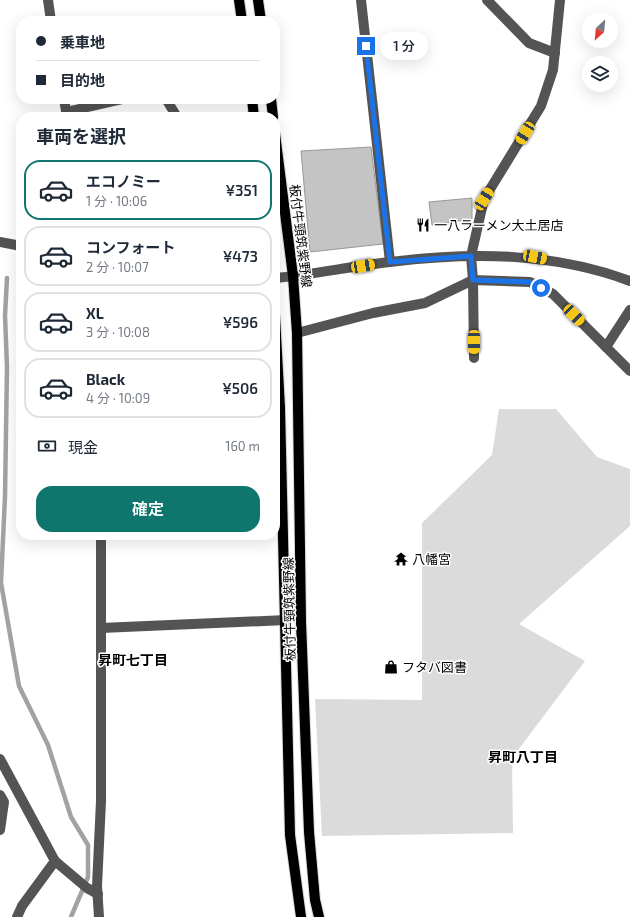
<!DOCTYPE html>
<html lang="ja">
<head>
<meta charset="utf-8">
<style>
  body { margin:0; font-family:"Exo 2","Noto Sans JP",sans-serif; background:#f2f2f3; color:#1f2937; height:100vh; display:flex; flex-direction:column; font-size:15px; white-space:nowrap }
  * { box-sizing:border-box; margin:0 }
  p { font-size:13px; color:#747a83 }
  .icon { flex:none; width:22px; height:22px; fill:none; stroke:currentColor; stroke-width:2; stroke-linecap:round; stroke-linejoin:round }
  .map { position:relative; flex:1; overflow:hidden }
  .panel { position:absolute; left:16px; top:112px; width:264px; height:428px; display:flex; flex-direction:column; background:#fff; border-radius:16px; box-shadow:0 4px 16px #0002 }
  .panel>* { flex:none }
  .banner { position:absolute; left:16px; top:16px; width:264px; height:88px; border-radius:16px; box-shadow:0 4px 16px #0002; display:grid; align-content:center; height:88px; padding:0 20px; background:#fff }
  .needle { width:26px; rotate:206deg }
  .controls { position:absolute; left:582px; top:12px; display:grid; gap:8px }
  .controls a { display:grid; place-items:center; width:36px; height:36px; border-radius:50%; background:#fff; box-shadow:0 4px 16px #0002; font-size:20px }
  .end { position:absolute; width:18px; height:18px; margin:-9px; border:5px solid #1a73e8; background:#fff; box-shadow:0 0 0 2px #fff }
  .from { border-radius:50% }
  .bubble { position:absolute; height:28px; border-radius:14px; background:#fff; box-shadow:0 4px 16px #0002; font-size:13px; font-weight:600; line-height:28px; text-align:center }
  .car { position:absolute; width:12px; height:24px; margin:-12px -6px; border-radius:5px; box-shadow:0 0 3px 1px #0007; background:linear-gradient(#f5c518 24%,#345 0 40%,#f5c518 0 76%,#345 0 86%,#f5c518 0) }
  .banner b { display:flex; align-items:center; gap:14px; height:38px; font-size:15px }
  .banner b+b { border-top:1px solid #e0e1e3 }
  .banner i { width:10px; height:10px; background:#1f2937 }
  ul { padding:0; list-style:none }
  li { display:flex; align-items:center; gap:12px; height:60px; margin:0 8px 6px; padding:0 12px; border:2px solid #e0e1e3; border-radius:16px }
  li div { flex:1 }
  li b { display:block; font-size:15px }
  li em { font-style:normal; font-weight:600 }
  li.current { border-color:#0f766e }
  li>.icon { width:36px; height:36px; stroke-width:1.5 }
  h2 { padding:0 20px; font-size:18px; line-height:48px }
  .pay { display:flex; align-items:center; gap:10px; height:44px; padding:0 20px; font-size:15px }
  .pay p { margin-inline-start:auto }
  .button { display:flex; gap:8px; margin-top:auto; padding:8px 20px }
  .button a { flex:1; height:46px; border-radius:16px; background:#0f766e; color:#fff; font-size:16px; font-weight:600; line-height:46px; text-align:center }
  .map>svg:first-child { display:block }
  .green { fill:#dbdbdb }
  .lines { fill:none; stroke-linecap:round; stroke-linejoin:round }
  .stream { stroke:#a2a2a2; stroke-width:4.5 }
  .building { fill:#c4c4c4; stroke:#989898 }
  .major-casing { stroke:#dbdbdb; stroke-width:12 }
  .minor { stroke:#545454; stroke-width:10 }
  .major { stroke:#000; stroke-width:10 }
  .route { stroke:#1a73e8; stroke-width:5 }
  .labels { text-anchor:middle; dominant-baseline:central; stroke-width:3; stroke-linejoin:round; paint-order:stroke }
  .poi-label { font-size:13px; fill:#000; stroke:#fff; text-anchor:start }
  .street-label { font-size:13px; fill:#000; stroke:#fff }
  .neighbourhood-label { font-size:14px; font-weight:bold; fill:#000; stroke:#fff }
</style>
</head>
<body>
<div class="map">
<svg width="630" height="917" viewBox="0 0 630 917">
  <rect width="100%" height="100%" fill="#fff"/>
  <path class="green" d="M499,409H556L597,457L630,469V526L519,624L585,661L512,758L513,833L322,836L315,699L422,700V523L492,455Z"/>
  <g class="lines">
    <path class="stream" d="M7,278L5,316L7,367L5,496L1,583L19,686L48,745L71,817L88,845V877L71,917"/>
  </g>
  <g class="building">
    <path d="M371,147L383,244L310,252L301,151Z"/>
    <path d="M472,198V219L432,225L429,202Z"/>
  </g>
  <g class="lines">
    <g class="major-casing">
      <g id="major">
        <path d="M239,0L242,21"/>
        <path d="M258,0L261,21"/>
        <path d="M252,99L254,117"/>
        <path d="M271,99L273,117"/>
        <path d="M275,134L293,276L297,333L301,622L309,832L315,900L319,917"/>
        <path d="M275,317L280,408L290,835L301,917"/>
      </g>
    </g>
    <g class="minor">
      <path d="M48,0L51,21"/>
      <path d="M361,0L390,262"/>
      <path d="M487,0L529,43L555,53"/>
      <path d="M64,99L67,117"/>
      <path d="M166,99L177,117"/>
      <path d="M66,112L123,99"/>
      <path d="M0,242L21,246"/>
      <path d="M275,278C313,275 351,266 390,262C472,252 552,252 630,281"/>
      <path d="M297,333L373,313L425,303L473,280L530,282L553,294L630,371"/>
      <path d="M606,347L630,310"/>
      <path d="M474,358L473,280L471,256L484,199L541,106L553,70L560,0"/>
      <path d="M101,628L286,620"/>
      <path d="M0,759L55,861L87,888L98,894"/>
      <path d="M0,795L4,802L0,830"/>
      <path d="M17,917L22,906L55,861"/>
      <path d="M99,917L97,886L101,801V535"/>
    </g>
    <use href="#major" class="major"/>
  </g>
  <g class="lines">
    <path class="route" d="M366,46L390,262L471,256L473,280L530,282L541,288"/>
  </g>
  <defs>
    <g id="restaurant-bare" transform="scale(1.08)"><path d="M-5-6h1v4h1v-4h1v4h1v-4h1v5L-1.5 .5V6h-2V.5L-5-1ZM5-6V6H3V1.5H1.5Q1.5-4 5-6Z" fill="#000" stroke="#fff" stroke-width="2.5" paint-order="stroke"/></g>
    <g id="temple-bare" transform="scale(1.08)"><path d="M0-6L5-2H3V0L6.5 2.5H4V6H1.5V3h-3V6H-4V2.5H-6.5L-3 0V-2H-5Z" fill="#000" stroke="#fff" stroke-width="2.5" paint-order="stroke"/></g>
    <g id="shop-bare" transform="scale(1.08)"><path d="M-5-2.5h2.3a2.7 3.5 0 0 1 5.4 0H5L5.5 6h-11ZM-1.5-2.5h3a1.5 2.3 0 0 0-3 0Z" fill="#000" stroke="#fff" stroke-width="2.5" paint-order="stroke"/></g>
  </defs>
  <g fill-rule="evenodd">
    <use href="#restaurant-bare" x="423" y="225"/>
    <use href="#temple-bare" x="401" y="559"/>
    <use href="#shop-bare" x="391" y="667"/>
  </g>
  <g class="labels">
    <g class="poi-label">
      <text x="434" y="225">一八ラーメン大土居店</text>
      <text x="412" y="559">八幡宮</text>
      <text x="402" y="667">フタバ図書</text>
    </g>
    <g class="street-label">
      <text transform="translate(301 236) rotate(83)">板付牛頸筑紫野線</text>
      <text transform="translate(289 609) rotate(-91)">板付牛頸筑紫野線</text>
    </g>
    <g class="neighbourhood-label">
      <text x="133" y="659">昇町七丁目</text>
      <text x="523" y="756">昇町八丁目</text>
    </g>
  </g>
</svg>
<div class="controls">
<a><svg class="needle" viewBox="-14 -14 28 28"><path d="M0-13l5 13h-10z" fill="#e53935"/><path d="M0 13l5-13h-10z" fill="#747a83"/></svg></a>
<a><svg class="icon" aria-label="layers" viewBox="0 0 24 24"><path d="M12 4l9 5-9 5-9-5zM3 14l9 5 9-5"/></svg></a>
</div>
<i class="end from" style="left:541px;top:288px"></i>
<i class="end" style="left:366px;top:46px"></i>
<div class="bubble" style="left:380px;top:32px;width:48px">1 分</div>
<i class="car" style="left:525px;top:133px;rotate:211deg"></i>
<i class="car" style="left:484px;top:199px;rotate:31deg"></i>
<i class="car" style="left:535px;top:257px;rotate:101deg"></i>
<i class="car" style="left:363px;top:266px;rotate:81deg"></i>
<i class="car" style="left:574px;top:315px;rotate:135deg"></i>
<i class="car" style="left:474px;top:342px;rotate:180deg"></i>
<div class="banner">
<b><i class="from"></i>乗車地</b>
<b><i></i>目的地</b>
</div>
<section class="panel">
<h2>車両を選択</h2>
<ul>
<li class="current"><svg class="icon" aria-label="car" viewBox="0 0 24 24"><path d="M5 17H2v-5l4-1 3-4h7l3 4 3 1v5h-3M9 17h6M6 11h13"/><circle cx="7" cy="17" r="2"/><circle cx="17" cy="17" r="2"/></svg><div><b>エコノミー</b><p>1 分 · 10:06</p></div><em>¥351</em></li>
<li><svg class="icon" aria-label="car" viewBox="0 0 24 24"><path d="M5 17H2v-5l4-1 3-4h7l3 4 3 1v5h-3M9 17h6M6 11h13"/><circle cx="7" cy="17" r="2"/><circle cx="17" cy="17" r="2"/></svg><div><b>コンフォート</b><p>2 分 · 10:07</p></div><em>¥473</em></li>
<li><svg class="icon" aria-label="car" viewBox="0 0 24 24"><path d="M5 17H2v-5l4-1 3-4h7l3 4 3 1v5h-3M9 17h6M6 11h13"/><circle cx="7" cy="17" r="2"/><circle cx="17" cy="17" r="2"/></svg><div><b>XL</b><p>3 分 · 10:08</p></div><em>¥596</em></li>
<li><svg class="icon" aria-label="car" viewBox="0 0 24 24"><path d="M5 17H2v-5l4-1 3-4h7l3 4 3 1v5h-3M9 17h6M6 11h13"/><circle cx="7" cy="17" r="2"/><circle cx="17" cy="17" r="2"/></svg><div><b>Black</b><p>4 分 · 10:09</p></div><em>¥506</em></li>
</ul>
<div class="pay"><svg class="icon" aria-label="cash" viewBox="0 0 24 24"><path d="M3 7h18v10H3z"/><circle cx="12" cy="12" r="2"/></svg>現金<p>160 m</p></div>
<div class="button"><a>確定</a></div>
</section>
</div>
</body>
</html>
